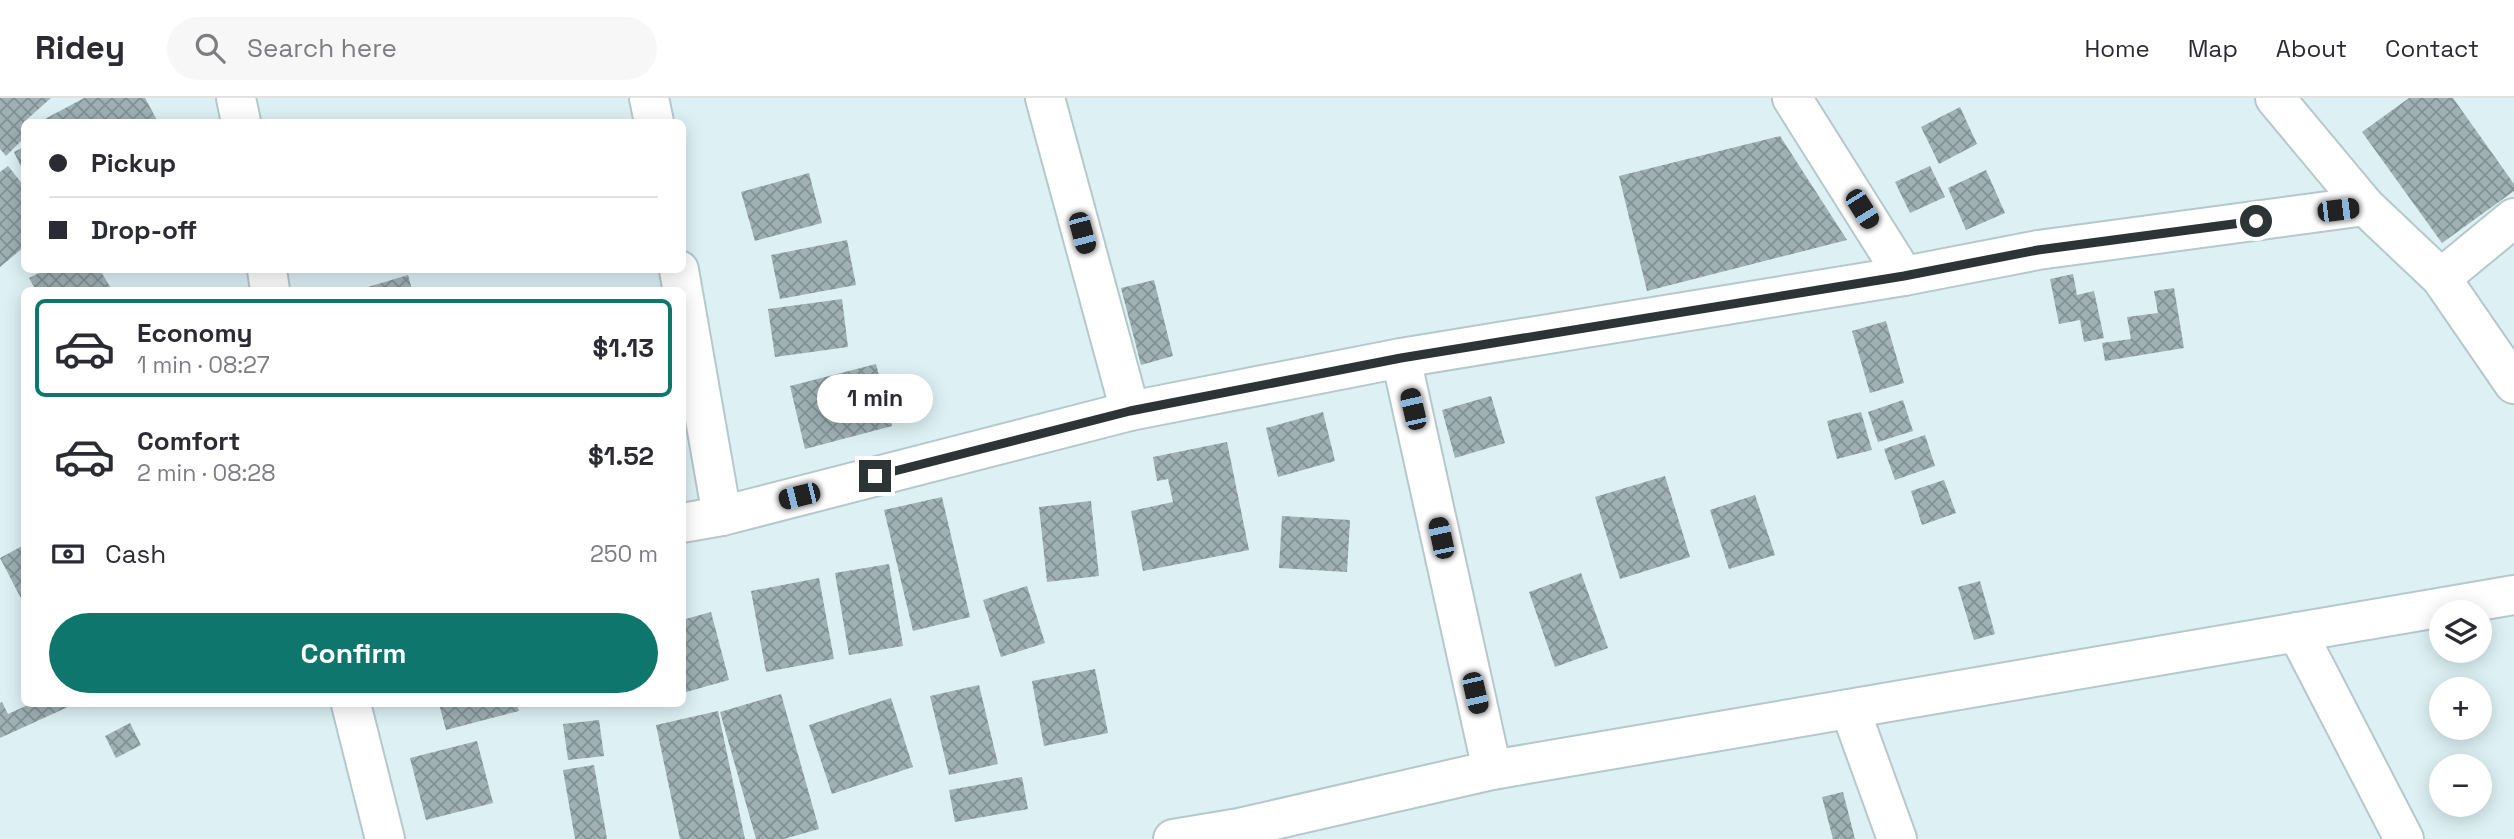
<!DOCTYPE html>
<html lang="en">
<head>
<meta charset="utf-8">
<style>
  body { margin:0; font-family:"Space Grotesk",sans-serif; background:#f7f7f7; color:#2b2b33; height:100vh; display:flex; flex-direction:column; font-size:26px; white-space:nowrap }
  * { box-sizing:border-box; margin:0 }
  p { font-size:23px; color:#7c7c81 }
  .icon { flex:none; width:38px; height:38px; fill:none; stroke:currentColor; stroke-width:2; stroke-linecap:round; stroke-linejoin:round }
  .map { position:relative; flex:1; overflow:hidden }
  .details { position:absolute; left:21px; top:189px; width:665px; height:420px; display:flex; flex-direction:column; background:#fff; border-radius:10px; box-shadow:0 4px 18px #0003 }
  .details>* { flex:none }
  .hud { position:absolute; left:21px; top:21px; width:665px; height:154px; border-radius:10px; box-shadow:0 4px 18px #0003; display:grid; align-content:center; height:154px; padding:0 28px; background:#fff }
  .tools { position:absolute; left:2429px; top:502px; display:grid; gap:14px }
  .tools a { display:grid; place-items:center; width:63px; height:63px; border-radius:50%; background:#fff; box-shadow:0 4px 18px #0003; font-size:35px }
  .end { position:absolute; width:32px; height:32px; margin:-16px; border:9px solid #2c3435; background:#fff; box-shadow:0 0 0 4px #fff }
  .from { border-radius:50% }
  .bubble { position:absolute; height:49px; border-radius:24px; background:#fff; box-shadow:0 4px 18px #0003; font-size:23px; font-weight:700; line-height:49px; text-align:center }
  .car { position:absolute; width:21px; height:42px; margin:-21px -10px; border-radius:9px; box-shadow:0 0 5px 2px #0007; background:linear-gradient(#222 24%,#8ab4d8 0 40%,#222 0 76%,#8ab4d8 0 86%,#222 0) }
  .hud b { display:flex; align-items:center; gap:24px; height:66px; font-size:26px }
  .hud b+b { border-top:2px solid #e1e1e2 }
  .hud i { width:18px; height:18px; background:#2b2b33 }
  ul { padding:12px 0 0; list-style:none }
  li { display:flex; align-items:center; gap:21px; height:98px; margin:0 14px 10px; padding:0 14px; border:4px solid transparent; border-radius:10px }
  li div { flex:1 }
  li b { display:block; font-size:26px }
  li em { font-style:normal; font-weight:700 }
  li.on { border-color:#0f766e }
  li>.icon { width:63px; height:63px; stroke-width:1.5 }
  .pay { display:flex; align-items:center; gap:18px; height:77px; padding:0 28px; font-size:26px }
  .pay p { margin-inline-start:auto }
  .action { display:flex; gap:14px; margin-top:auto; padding:14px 28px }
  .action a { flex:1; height:80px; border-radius:42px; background:#0f766e; color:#fff; font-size:28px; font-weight:700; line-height:80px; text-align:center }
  header { display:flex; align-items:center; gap:42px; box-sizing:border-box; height:98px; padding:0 35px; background:#fff; border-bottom:2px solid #e1e1e2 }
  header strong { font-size:33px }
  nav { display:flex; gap:38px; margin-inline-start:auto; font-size:24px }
  .search { width:490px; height:63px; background:#f7f7f7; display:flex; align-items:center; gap:18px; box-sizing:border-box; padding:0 24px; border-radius:38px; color:#7c7c81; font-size:26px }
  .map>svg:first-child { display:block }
  .building { fill:url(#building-cross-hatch) }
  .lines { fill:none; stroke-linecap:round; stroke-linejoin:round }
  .street-casing { stroke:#b5c8cc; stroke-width:42 }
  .secondary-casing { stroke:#b5c8cc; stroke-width:42 }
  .street { stroke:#fff; stroke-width:38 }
  .secondary { stroke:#fff; stroke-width:38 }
  .route { stroke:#2c3435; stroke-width:9 }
</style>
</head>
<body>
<header>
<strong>Ridey</strong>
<div class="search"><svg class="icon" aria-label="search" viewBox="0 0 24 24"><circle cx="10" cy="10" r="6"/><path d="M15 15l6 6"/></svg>Search here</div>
<nav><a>Home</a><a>Map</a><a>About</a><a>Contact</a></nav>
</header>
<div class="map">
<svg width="2514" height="741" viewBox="0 0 2514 741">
  <defs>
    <pattern id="building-cross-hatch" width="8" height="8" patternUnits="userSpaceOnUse" patternTransform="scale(1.75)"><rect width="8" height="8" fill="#9fb1b4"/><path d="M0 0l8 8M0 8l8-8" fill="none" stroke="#829193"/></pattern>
  </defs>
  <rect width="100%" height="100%" fill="#ddf1f4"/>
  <g class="building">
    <path d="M0,0H51L24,24V40L6,58L0,51Z"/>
    <path d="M84,0H145L158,24H43V22Z"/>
    <path d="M2409,0H2453L2514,86V93L2442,145L2362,34Z"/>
    <path d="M1960,9L1977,46L1939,66L1921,29Z"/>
    <path d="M1780,38L1847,142L1647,193L1619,78Z"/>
    <path d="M24,49V75L14,54Z"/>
    <path d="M8,68L24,88V149L0,169V74Z"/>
    <path d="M1930,68L1945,99L1910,115L1895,84Z"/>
    <path d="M1986,72L2005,115L1966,132L1948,90Z"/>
    <path d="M809,75L822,125L755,143L741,94Z"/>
    <path d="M847,142L856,187L780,201L771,157Z"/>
    <path d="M45,172H100L112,192H36L29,180Z"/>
    <path d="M2073,176L2077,197L2094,193L2104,240L2084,244L2080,222L2059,226L2050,181Z"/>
    <path d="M408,177L412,192H358Z"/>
    <path d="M1154,182L1173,258L1141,267L1121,190Z"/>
    <path d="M2174,190L2184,250L2105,263L2102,245L2131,241L2127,219L2158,215L2154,193Z"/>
    <path d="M842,201L848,249L775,259L768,211Z"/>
    <path d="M1886,223L1904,285L1870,295L1852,233Z"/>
    <path d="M876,266L892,328L805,351L790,288Z"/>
    <path d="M1491,298L1505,345L1455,360L1442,312Z"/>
    <path d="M1903,302L1913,333L1878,344L1868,314Z"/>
    <path d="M1323,314L1335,363L1278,379L1266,330Z"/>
    <path d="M1861,314L1872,352L1837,361L1827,323Z"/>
    <path d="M1925,337L1935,368L1895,382L1884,351Z"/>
    <path d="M1227,344L1249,452L1143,473L1131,413L1173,404L1168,381L1157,383L1153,359Z"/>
    <path d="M1665,378L1690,459L1620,481L1595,399Z"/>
    <path d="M1944,382L1956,415L1922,427L1911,393Z"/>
    <path d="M1755,397L1775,457L1729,471L1710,412Z"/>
    <path d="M942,399L970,519L913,533L884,412Z"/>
    <path d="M1091,403L1099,478L1047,484L1039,409Z"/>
    <path d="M1282,418L1350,422L1347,474L1279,470Z"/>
    <path d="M24,447V506L0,460Z"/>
    <path d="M889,466L903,548L849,557L835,475Z"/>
    <path d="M1581,475L1608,550L1555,569L1529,494Z"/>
    <path d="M819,480L834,561L766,574L751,493Z"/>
    <path d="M1980,483L1995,536L1974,542L1958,489Z"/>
    <path d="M1027,488L1045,545L1001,559L983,502Z"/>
    <path d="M711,514L729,582L686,594L682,580V522Z"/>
    <path d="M1095,571L1108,635L1044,648L1032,583Z"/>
    <path d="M979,587L998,666L949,677L930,598Z"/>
    <path d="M781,596L819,731L784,741H756L720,614Z"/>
    <path d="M891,600L913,669L832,696L809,627Z"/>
    <path d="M2,604L8,616L30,606H69L70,608L0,640V605Z"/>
    <path d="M439,606H517L519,613L446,632Z"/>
    <path d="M718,613L745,741H680L656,627Z"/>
    <path d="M599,622L604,658L568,662L563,626Z"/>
    <path d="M130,625L141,647L116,660L105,638Z"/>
    <path d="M477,643L493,705L426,722L410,660Z"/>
    <path d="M594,667L607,741H575L563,672Z"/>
    <path d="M1022,679L1028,711L955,724L949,692Z"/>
    <path d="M1843,694L1855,741H1833L1822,699Z"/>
  </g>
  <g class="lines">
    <g class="street-casing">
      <g id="street">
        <path d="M649,0L654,24"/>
        <path d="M1045,0L1130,313"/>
        <path d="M1792,0L1904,178"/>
        <path d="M2275,0L2365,108L2441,180L2514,286"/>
        <path d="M679,172L722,418"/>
        <path d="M2441,180L2514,120"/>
        <path d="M1401,260L1492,672"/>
        <path d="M682,425L722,418L1130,313L1401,260L1904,178L2038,152L2365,108"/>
        <path d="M2297,534L2404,741"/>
        <path d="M1850,611L1897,741"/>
        <path d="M1173,741L1239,730L1492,672L2514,497"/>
      </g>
    </g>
    <g class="secondary-casing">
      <g id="secondary">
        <path d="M236,0L241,24"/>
        <path d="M267,172L270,192"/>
        <path d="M351,606L385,741"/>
      </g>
    </g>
    <use href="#street" class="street"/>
    <use href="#secondary" class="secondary"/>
  </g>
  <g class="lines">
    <path class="route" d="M875,378L1130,313L1401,260L1904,178L2038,152L2256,123"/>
  </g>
</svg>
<div class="tools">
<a><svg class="icon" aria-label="layers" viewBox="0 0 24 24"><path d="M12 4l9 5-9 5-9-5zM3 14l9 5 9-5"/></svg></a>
<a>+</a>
<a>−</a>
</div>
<i class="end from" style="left:2256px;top:123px"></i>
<i class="end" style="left:875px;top:378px"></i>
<div class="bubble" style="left:817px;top:276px;width:116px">1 min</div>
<i class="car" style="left:1862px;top:111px;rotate:148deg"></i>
<i class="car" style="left:2338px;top:112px;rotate:83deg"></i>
<i class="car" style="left:1082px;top:135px;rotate:165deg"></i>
<i class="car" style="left:1413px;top:311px;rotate:347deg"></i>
<i class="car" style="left:799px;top:398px;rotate:256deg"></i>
<i class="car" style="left:1441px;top:440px;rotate:348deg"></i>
<i class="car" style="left:1475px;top:595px;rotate:167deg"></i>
<div class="hud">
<b><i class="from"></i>Pickup</b>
<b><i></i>Drop-off</b>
</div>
<section class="details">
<ul>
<li class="on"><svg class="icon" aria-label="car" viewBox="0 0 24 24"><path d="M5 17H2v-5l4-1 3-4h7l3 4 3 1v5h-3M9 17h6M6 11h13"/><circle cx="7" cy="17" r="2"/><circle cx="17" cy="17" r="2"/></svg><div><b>Economy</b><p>1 min · 08:27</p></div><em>$1.13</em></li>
<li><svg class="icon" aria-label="car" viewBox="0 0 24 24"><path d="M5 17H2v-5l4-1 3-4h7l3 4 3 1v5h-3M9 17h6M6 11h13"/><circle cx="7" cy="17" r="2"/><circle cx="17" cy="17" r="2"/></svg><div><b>Comfort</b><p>2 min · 08:28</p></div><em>$1.52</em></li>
</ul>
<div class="pay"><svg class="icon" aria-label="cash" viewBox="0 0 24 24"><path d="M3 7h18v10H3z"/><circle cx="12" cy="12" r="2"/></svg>Cash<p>250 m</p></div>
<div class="action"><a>Confirm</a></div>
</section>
</div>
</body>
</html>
